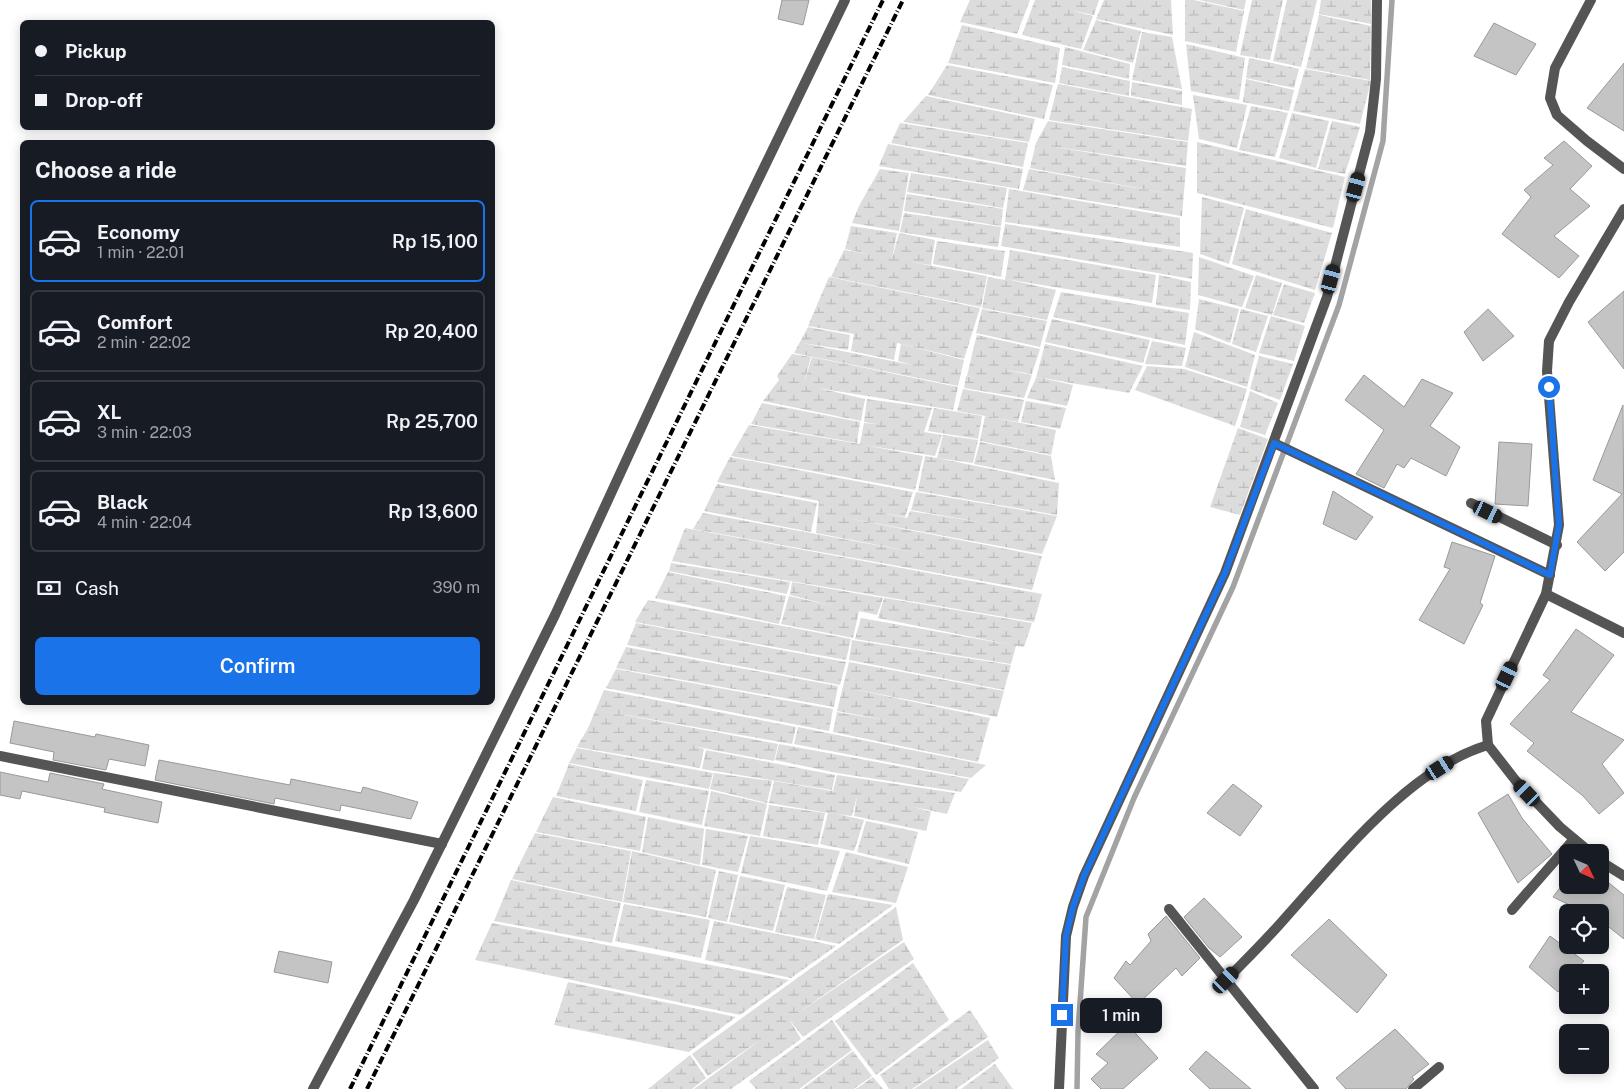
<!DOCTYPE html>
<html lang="en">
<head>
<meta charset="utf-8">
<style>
  body { margin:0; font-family:"Public Sans",sans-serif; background:#242831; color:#f1f3f6; height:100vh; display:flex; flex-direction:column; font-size:19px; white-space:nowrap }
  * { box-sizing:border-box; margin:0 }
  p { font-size:16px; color:#9ea1a6 }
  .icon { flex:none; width:28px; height:28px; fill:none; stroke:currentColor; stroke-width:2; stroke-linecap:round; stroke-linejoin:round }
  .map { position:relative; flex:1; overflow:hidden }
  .side { position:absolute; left:20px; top:140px; width:475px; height:565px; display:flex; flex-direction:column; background:#171b24; border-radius:8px; box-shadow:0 2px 12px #0003 }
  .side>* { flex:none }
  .hud { position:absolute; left:20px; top:20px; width:475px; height:110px; border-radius:8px; box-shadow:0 2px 12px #0003; display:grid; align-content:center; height:110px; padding:0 15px; background:#171b24 }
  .needle { width:32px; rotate:134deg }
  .buttons { position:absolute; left:1559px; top:844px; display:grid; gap:10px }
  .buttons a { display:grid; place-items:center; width:50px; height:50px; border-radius:8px; background:#171b24; box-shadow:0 2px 12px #0003; font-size:25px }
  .end { position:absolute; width:22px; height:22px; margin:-11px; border:6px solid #1a73e8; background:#fff; box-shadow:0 0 0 2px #fff }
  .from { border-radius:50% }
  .bubble { position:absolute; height:35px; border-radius:8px; background:#171b24; box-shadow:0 2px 12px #0003; font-size:16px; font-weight:600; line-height:35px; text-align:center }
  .car { position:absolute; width:15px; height:30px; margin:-15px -8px; border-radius:6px; box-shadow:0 0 4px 1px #0007; background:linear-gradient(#222 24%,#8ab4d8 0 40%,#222 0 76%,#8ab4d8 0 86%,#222 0) }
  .hud b { display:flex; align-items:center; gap:18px; height:48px; font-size:19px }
  .hud b+b { border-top:1px solid #363941 }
  .hud i { width:12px; height:12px; background:#f1f3f6 }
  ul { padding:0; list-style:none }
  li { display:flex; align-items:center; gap:15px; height:82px; margin:0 10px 8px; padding:0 5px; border:2px solid #363941; border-radius:8px }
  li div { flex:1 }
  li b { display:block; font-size:19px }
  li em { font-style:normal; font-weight:600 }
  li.selected { border-color:#1a73e8 }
  li>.icon { width:45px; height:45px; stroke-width:1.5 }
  h2 { padding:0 15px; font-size:22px; line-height:60px }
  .pay { display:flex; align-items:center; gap:12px; height:55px; padding:0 15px; font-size:19px }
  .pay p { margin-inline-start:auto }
  .button { display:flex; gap:10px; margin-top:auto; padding:10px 15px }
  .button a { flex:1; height:58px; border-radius:8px; background:#1a73e8; color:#fff; font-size:20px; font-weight:600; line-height:58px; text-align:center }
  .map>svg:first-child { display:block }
  .wetland { fill:url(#wetland-marsh) }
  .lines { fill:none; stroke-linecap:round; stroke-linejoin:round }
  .stream { stroke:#a3a3a3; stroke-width:5.5 }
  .building { fill:#c4c4c4; stroke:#999 }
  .service { stroke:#555; stroke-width:10 }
  .minor { stroke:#555; stroke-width:10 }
  .tertiary { stroke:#555; stroke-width:10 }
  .rail { stroke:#000; stroke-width:4; stroke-dasharray:8 2.5 1 2.5; stroke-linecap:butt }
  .route { stroke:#1a73e8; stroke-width:6 }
</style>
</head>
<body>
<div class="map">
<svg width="1624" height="1089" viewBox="0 0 1624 1089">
  <defs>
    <pattern id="wetland-marsh" width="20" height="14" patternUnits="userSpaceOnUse" patternTransform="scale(1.25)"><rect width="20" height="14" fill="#dcdcdc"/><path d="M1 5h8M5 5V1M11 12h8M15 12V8" fill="none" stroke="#bbb"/></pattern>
  </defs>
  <rect width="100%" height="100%" fill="#fff"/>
  <g class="wetland">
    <path d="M970,0H1030L1017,34L960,22Z"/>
    <path d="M1035,0H1099L1094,15L1069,10L1093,16L1081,49L1022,35Z"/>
    <path d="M1104,0H1171L1173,35L1096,19Z"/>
    <path d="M1185,0H1194L1244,11L1236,52L1185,41Z"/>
    <path d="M1199,0H1246L1244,10Z"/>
    <path d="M1252,0H1283L1270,60L1240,55Z"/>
    <path d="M1287,0H1317L1301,67L1273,61Z"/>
    <path d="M1321,0H1371V24L1319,14Z"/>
    <path d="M1319,15L1371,26L1370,80L1306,68Z"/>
    <path d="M1096,20L1141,31L1133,63L1083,50Z"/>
    <path d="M962,25L1060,48L1055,83L948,63Z"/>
    <path d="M1142,32L1172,37L1182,89L1132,80Z"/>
    <path d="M1186,44L1245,58L1239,100L1191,91Z"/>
    <path d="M1065,47L1130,64L1129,79L1062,65Z"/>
    <path d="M1249,58L1299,69L1294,88L1246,78Z"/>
    <path d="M947,65L1053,85L1044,119L928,95Z"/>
    <path d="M1062,67L1130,81L1129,96L1059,83Z"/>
    <path d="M1305,69L1371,81L1360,124L1293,111Z"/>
    <path d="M1246,79L1294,90L1289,111L1243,102Z"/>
    <path d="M1132,82L1182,91V105L1131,96Z"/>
    <path d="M1058,84L1192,109L1188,141L1049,120Z"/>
    <path d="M1193,95L1247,105L1237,148L1199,139Z"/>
    <path d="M926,96L1035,119L1029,142L903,122Z"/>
    <path d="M1251,106L1288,113L1275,157L1239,150Z"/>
    <path d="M1292,113L1329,121L1316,168L1279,158Z"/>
    <path d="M1048,121L1188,142L1186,166L1042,145L1186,168L1182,216L1023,190L1029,169L1176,195L1030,168L1036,143Z"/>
    <path d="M1332,121L1360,127L1345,174L1318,169Z"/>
    <path d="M900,123L1028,143L1023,167L891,143Z"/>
    <path d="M1197,142L1345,177L1333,228L1197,193Z"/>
    <path d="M888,144L1023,169L1019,189L879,166Z"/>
    <path d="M880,169L909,173L899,231L852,223L860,204Z"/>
    <path d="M911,173L1007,188L1003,208L907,192Z"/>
    <path d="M1009,189L1180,218V247L1005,222Z"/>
    <path d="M907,194L1003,209L1001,226L904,211Z"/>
    <path d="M1202,197L1244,208L1229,264L1200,254Z"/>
    <path d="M1246,209L1332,233L1315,290L1232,264Z"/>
    <path d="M904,213L1001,227L998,247L900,232Z"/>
    <path d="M1005,224L1193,253L1192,279L1001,246Z"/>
    <path d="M851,226L897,233L892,259L899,233L935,240L931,265L911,262L987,276L981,307L831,277L844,250L868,254L845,249Z"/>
    <path d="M937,241L1005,251L1001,277L933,264Z"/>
    <path d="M1010,250L1156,275L1152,303L1006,279L1056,290L1047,320L982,308L988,277L1005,280Z"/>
    <path d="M1199,257L1254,276L1242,307L1198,295Z"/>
    <path d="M1159,275L1191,282L1190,310L1156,305Z"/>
    <path d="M1256,275L1282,283L1272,315L1245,308Z"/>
    <path d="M829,277L980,308L964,359L889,341L897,343L894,360L851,351L854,334L808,326Z"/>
    <path d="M1284,284L1315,293L1304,323L1273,315Z"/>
    <path d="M1061,292L1189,313L1185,345L1053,317Z"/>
    <path d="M1199,299L1239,309L1230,343L1195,329Z"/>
    <path d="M982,309L1047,321L1040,347L976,333Z"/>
    <path d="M1241,309L1268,316L1256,352L1232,344Z"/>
    <path d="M1271,316L1305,326L1294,361L1259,353Z"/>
    <path d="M1052,319L1150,340L1143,363L1045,342Z"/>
    <path d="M808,327L850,335L848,350L802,343L912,365L898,361L901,344L964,360L958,386L794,353Z"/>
    <path d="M1194,332L1255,355L1247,387L1185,367Z"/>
    <path d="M977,335L1040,349L1032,374L1001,369L1032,375L1024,398L964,388L966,376L974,378L967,376L974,346L990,349L974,346Z"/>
    <path d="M1152,341L1186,348L1182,366L1145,364Z"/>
    <path d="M1045,344L1143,366L1129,393L1037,377L1073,385L1067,406L1027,398L1036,378Z"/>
    <path d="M792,354L811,357L803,386L812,357L958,387L953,410L818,388L865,399L861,421L763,401L779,380L777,376Z"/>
    <path d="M1259,356L1293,364L1280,400L1250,389Z"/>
    <path d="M1147,366L1184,369L1247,389L1235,426L1135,390Z"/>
    <path d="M963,389L1024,400L1018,422L957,411Z"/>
    <path d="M1250,391L1278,403L1265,435L1240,427Z"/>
    <path d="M867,399L932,408L924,432L942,435L935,456L864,445L923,456L915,490L731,456L749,425L860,444L864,423L878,424L864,422Z"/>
    <path d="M1026,401L1066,408L1060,429L1021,422Z"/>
    <path d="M762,403L860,422L857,443L751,424Z"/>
    <path d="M934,408L982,416L978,439L928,431Z"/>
    <path d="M985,416L1056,430L1051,455L980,441Z"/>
    <path d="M1238,428L1268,439L1240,515L1210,507Z"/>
    <path d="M943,435L978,440L973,463L937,458L1059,483L1057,515L918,491L925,456L937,458Z"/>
    <path d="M980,442L1051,456L1055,480L974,464Z"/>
    <path d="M730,457L913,492L905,517L868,510L907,518L910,511L985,523L911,510L916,492L1057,516L1042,554L836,516L1042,556L1032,590L693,529L703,513L924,554L816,533L819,501L717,482Z"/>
    <path d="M717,484L817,503L811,532L704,511Z"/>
    <path d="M685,528L1042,594L1034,622L672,561Z"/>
    <path d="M671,563L790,582L787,594L669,571Z"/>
    <path d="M668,572L786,596L779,624L655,598Z"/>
    <path d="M792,582L883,598L877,615L859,611L853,638L781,624L789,596L833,606L790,595Z"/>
    <path d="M884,598H885L1032,623L1024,647L1016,646L1011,664L855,639L861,618L1012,645L878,618Z"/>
    <path d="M648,600L851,639L846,660L635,622Z"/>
    <path d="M636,623L846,662L840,685L627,645Z"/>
    <path d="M852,640L1011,665L1004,690L849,660Z"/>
    <path d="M626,647L838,686L834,707L616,668Z"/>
    <path d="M849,662L1004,691L997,717L848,688L990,718L978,762L833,732L837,712L890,721L837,711Z"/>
    <path d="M616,669L833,709L829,731L606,688Z"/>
    <path d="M604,690L796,727L792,744L603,711L778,744L774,761L692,746L704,749L700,768L577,747L588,728Z"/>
    <path d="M798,727L986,765L971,778L794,744Z"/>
    <path d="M779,744L969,779L961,792L837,773L775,760Z"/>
    <path d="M577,748L713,773L709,789L569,763Z"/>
    <path d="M706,750L835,775L832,790L702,769Z"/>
    <path d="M569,764L643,780L636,811L556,796Z"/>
    <path d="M714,773L772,781L767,803L710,789Z"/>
    <path d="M837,775L955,793L947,814L914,807L931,812L926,831L854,816L857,796L852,816L837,814L864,820L854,851L820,844L828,813L769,803L774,781L838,792L833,791Z"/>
    <path d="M646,780L709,791L702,825L639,812Z"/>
    <path d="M711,791L767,804L760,836L704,826Z"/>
    <path d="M553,797L646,817L640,851L536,832Z"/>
    <path d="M769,805L825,813L818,845L763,836Z"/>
    <path d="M648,817L704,829L700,865L642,852Z"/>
    <path d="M866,821L918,832L909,864L857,852Z"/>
    <path d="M706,829L748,836L738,872L702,865Z"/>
    <path d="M535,833L631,851L622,902L512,879Z"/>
    <path d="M750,836L840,851L827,891L741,873Z"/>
    <path d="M632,851L716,870L706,917L623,902Z"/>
    <path d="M846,852L908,867L896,903L832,892Z"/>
    <path d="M719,871L738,875L727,922L708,918Z"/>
    <path d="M740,876L785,885L773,931L729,922Z"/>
    <path d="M511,880L621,903L612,943L494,921Z"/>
    <path d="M787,887L826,895L814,939L775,932Z"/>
    <path d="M828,894L893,905L839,944L815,939Z"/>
    <path d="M624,904L710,920L701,958L615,941Z"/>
    <path d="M896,907L903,940L792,1017L904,942L914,959L803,1037L789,1019L801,1039L731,1089H694L763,1038L708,1076L692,1054Z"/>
    <path d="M714,921L836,946L791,978L705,960Z"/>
    <path d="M492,923L789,980L740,1015L475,960Z"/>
    <path d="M913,963L949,1020L876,1075L835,1021Z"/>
    <path d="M568,982L736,1017L689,1052L554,1025Z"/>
    <path d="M970,1010L988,1037L912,1089H889L880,1075Z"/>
    <path d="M832,1020L852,1050L799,1089H756L749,1081Z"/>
    <path d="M988,1040L999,1058L956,1089H914Z"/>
    <path d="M853,1051L872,1076L854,1089H802Z"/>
    <path d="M690,1055L706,1078L692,1089H648Z"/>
    <path d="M995,1064L1013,1089H961Z"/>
    <path d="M873,1077L883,1089H856Z"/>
  </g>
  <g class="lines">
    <path class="stream" d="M1077,1089L1078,1032L1086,917L1134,798L1233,587L1339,305L1383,141L1392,0"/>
  </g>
  <g class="building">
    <path d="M782,0H809L803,25L778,19Z"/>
    <path d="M1494,23L1536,44L1516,75L1474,56Z"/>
    <path d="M1624,63V131L1587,108Z"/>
    <path d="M1564,141L1592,166L1570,189L1590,206L1554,236L1579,256L1559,278L1502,234L1531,197L1524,190L1553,165L1544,158Z"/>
    <path d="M1624,291V369L1588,322Z"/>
    <path d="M1488,309L1514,336L1483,361L1464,332Z"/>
    <path d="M1364,375L1404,407L1422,379L1453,393L1430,426L1460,447L1446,476L1411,458L1404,468L1397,464L1384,488L1356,474L1384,430L1345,400Z"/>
    <path d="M1623,405L1624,552L1605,571L1577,542L1622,494L1593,480Z"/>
    <path d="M1499,442L1532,444L1528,506L1495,504Z"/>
    <path d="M1333,491L1373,517L1356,540L1323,524Z"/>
    <path d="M1452,542L1495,556L1480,603L1483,605L1464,644L1419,620L1450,569L1444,567Z"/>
    <path d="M1576,629L1614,655L1571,712L1624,740L1602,764L1624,793L1599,814L1583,796L1527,751L1534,743L1510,724L1550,680L1543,675Z"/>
    <path d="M14,721L95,737L96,734L149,745L145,766L109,759L106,770L53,760L54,752L10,743Z"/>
    <path d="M159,760L290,785L291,779L361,793L363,787L418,802L411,819L341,805L340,811L275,798L274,804L155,780Z"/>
    <path d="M0,772L48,782L50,773L104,784L102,789L162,802L158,823L104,812L105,808L22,791L20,799L0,795Z"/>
    <path d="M1233,784L1262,806L1240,836L1207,813Z"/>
    <path d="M1508,794L1522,818L1552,854L1518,883L1478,813Z"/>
    <path d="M1600,876L1624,895V939L1600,920V912H1584L1553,897L1562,885H1600Z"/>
    <path d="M1204,898L1242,937L1220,957L1209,948L1184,917Z"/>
    <path d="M1166,916L1200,958L1182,976L1176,968L1138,1004L1114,978L1126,961L1130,965L1151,941L1148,934Z"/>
    <path d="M1329,919L1387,975L1357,1013L1291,955Z"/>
    <path d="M1550,936L1584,961L1574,972H1568V980L1558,992L1529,967Z"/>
    <path d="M279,951L332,962L328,983L274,972Z"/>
    <path d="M1127,1024L1158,1058L1123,1089H1101L1091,1079L1108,1063L1096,1054Z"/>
    <path d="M1395,1029L1429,1064L1412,1077L1414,1079L1406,1089H1346L1336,1078Z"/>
    <path d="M1206,1051L1251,1089H1210L1189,1069Z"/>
  </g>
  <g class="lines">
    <g class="service">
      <path d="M1546,594L1624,633"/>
      <path d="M1413,1089L1439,1067"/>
    </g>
    <g class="minor">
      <path d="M1274,443L1550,575"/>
      <path d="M1471,503L1557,545"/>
      <path d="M0,756L442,844"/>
      <path d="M1169,909L1314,1089"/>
      <path d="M1512,910L1574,839"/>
      <path d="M1226,980C1247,959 1268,938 1287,916C1340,857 1410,768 1488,745"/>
    </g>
    <g class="tertiary">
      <path d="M1591,0L1555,68L1550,98L1557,115L1587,141L1624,169"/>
      <path d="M1590,852L1560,827L1516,781L1488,745L1486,721L1546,594L1559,525L1547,371L1549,341L1569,302L1624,209"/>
      <path d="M1600,861L1624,876"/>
      <path d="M313,1089L414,900L555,615L700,300L845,0"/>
      <path d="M1059,1089L1066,936L1073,907L1084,876L1225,573L1327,297L1370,132L1376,79L1377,0"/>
    </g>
    <g class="rail">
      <path d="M350,1089L883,0"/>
      <path d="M367,1089L903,0"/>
    </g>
  </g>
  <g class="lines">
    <path class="route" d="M1062,1015L1066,936L1073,907L1084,876L1225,573L1274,443L1550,575L1559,525L1549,387"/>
  </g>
</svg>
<div class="buttons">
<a><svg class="needle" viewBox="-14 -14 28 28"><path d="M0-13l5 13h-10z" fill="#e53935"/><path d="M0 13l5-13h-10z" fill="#9ea1a6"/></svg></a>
<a><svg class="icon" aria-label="locate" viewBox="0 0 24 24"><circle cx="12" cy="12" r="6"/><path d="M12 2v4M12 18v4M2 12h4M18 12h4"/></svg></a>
<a>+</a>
<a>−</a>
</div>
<i class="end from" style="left:1549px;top:387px"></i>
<i class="end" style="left:1062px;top:1015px"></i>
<div class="bubble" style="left:1080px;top:998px;width:82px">1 min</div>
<i class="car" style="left:1356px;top:187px;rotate:15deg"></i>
<i class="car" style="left:1331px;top:279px;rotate:15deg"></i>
<i class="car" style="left:1488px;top:512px;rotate:116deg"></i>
<i class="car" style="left:1507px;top:676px;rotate:25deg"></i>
<i class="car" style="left:1440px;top:768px;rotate:58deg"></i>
<i class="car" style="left:1527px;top:793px;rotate:316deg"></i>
<i class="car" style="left:1226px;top:980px;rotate:44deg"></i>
<div class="hud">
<b><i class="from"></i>Pickup</b>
<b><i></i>Drop-off</b>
</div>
<section class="side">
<h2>Choose a ride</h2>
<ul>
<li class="selected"><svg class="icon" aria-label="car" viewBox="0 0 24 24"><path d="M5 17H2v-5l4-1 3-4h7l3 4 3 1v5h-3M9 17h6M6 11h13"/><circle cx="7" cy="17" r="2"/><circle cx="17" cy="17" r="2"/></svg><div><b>Economy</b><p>1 min · 22:01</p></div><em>Rp 15,100</em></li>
<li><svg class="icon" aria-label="car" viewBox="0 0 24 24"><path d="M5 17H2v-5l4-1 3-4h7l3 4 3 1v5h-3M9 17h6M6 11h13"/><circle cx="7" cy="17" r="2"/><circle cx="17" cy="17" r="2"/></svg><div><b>Comfort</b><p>2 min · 22:02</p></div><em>Rp 20,400</em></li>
<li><svg class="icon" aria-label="car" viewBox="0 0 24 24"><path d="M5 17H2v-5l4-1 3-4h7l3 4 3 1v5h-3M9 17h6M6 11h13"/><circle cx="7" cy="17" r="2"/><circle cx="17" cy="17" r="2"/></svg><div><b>XL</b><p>3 min · 22:03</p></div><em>Rp 25,700</em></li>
<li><svg class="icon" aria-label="car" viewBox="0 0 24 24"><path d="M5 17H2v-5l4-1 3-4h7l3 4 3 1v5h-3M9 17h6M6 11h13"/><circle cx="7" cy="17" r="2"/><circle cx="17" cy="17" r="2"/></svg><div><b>Black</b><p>4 min · 22:04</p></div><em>Rp 13,600</em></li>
</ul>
<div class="pay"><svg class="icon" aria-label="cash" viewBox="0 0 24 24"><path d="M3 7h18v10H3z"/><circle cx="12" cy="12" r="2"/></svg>Cash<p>390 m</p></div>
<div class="button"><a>Confirm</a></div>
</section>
</div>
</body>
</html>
